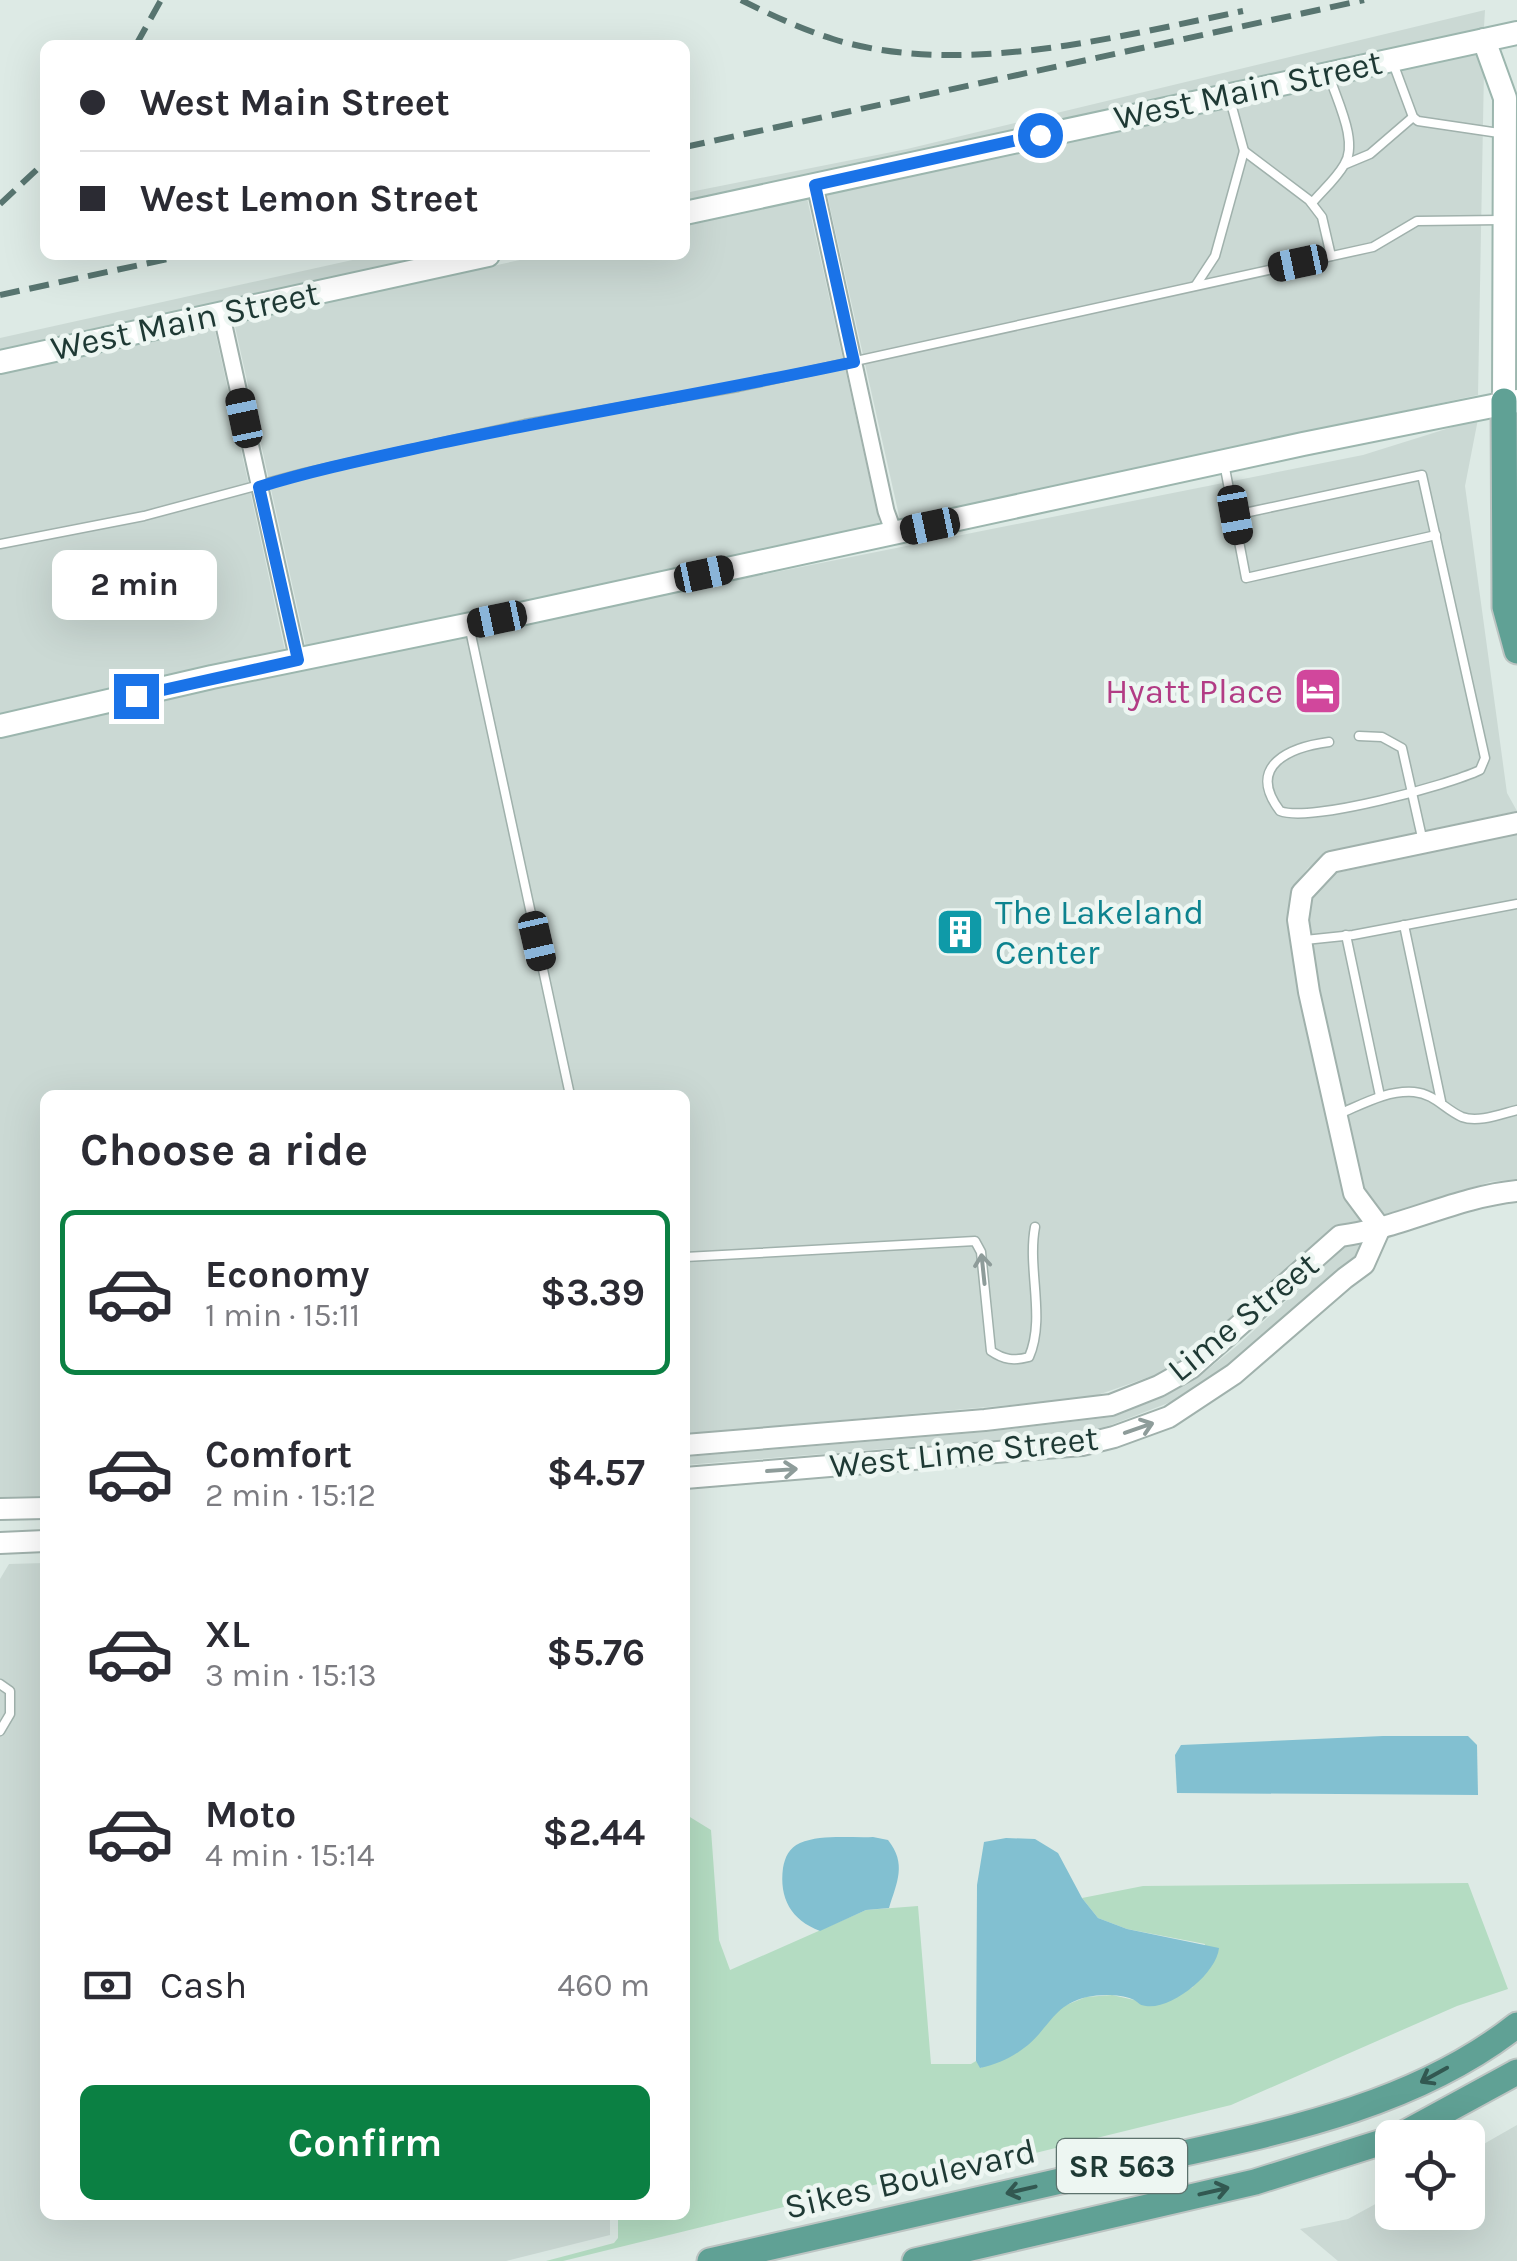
<!DOCTYPE html>
<html lang="en">
<head>
<meta charset="utf-8">
<style>
  body { margin:0; font-family:Karla,sans-serif; background:#f2f2f3; color:#2b2b33; height:100vh; display:flex; flex-direction:column; font-size:38px; white-space:nowrap }
  * { box-sizing:border-box; margin:0 }
  p { font-size:32px; color:#7c7c81 }
  .icon { flex:none; width:55px; height:55px; fill:none; stroke:currentColor; stroke-width:2; stroke-linecap:round; stroke-linejoin:round }
  .map { position:relative; flex:1; overflow:hidden }
  .details { position:absolute; left:40px; top:1090px; width:650px; height:1130px; display:flex; flex-direction:column; background:#fff; border-radius:15px; box-shadow:0 10px 40px #0002 }
  .details>* { flex:none }
  .banner { position:absolute; left:40px; top:40px; width:650px; height:220px; border-radius:15px; box-shadow:0 10px 40px #0002; display:grid; align-content:center; height:220px; padding:0 40px; background:#fff }
  .controls { position:absolute; left:1375px; top:2120px; display:grid; gap:20px }
  .controls a { display:grid; place-items:center; width:110px; height:110px; border-radius:15px; background:#fff; box-shadow:0 10px 40px #0002; font-size:50px }
  .end { position:absolute; width:45px; height:45px; margin:-22px; border:12px solid #1a73e8; background:#fff; box-shadow:0 0 0 5px #fff }
  .from { border-radius:50% }
  .bubble { position:absolute; height:70px; border-radius:15px; background:#fff; box-shadow:0 10px 40px #0002; font-size:32px; font-weight:700; line-height:70px; text-align:center }
  .car { position:absolute; width:30px; height:60px; margin:-30px -15px; border-radius:12px; box-shadow:0 0 8px 2px #0007; background:linear-gradient(#222 24%,#8ab4d8 0 40%,#222 0 76%,#8ab4d8 0 86%,#222 0) }
  .banner b { display:flex; align-items:center; gap:35px; height:95px; font-size:38px }
  .banner b+b { border-top:2px solid #e1e1e2 }
  .banner i { width:25px; height:25px; background:#2b2b33 }
  ul { padding:0; list-style:none }
  li { display:flex; align-items:center; gap:30px; height:165px; margin:0 20px 15px; padding:0 20px; border:5px solid transparent; border-radius:15px }
  li div { flex:1 }
  li b { display:block; font-size:38px }
  li em { font-style:normal; font-weight:700 }
  li.current { border-color:#0b8043 }
  li>.icon { width:90px; height:90px; stroke-width:1.5 }
  h2 { padding:0 40px; font-size:45px; line-height:120px }
  .pay { display:flex; align-items:center; gap:25px; height:110px; padding:0 40px; font-size:38px }
  .pay p { margin-inline-start:auto }
  .primary-button { display:flex; gap:20px; margin-top:auto; padding:20px 40px }
  .primary-button a { flex:1; height:115px; border-radius:15px; background:#0b8043; color:#fff; font-size:40px; font-weight:700; line-height:115px; text-align:center }
  .map>svg:first-child { display:block }
  .built { fill:#cbd9d4 }
  .green { fill:#b4dcc2 }
  .water { fill:#82c0d1 }
  .lines { fill:none; stroke-linecap:round; stroke-linejoin:round }
  .service-casing { stroke:#a0b1ac; stroke-width:11 }
  .minor-casing { stroke:#a0b1ac; stroke-width:19 }
  .tertiary-casing { stroke:#a0b1ac; stroke-width:24 }
  .secondary-casing { stroke:#9cb6ae; stroke-width:26 }
  .primary-casing { stroke:#bcc4c2; stroke-width:29 }
  .service { stroke:#fff; stroke-width:8 }
  .minor { stroke:#fff; stroke-width:15 }
  .tertiary { stroke:#fff; stroke-width:20 }
  .secondary { stroke:#fff; stroke-width:22 }
  .primary { stroke:#60a195; stroke-width:25 }
  .rail { stroke:#587570; stroke-width:6; stroke-dasharray:20 10; stroke-linecap:butt }
  .oneway { stroke:#8e9c9a }
  .oneway2 { stroke:#325851 }
  .route { stroke:#1a73e8; stroke-width:12 }
  .labels { text-anchor:middle; dominant-baseline:central; stroke-width:9; stroke-linejoin:round; paint-order:stroke }
  .shield { fill:#edf6f2; stroke:#5c726d; stroke-width:2.5 }
  .shield-label { font-size:32px; font-weight:bold; fill:#1e3934 }
  .street-label { font-size:35px; fill:#1e3934; stroke:#edf6f2 }
  .hotel-label { font-size:35px; fill:#b23c85; stroke:#edf6f2; text-anchor:end }
  .culture-label { font-size:35px; fill:#0d838f; stroke:#edf6f2; text-anchor:start }
</style>
</head>
<body>
<div class="map">
<svg width="1517" height="2261" viewBox="0 0 1517 2261">
  <rect width="100%" height="100%" fill="#ddeae5"/>
  <g class="built">
    <path d="M1485,10L1484,27L1481,29L685,201V193L907,149Z"/>
    <path d="M1478,53L1484,69L1478,395L900,520L827,194Z"/>
    <path d="M807,198L880,525L306,647L234,322L543,255H685V224Z"/>
    <path d="M375,255H432L0,350V338Z"/>
    <path d="M214,326L285,651L0,715V373Z"/>
    <path d="M1478,419L1465,486L1507,793L1517,811L1329,851L1308,868L1294,886L1287,922L1299,995L1344,1196L1361,1221L1334,1227L1186,1359L1155,1375L1089,1398L685,1434V1095H45V1496L0,1497V738L214,689L631,601L1363,455Z"/>
    <path d="M1517,834V1179L1490,1182L1384,1215L1364,1188L1319,990L1308,920L1311,899L1336,873Z"/>
    <path d="M1360,1245L1356,1256L1229,1365L1176,1400L1111,1425L1082,1433L685,1465V1457L985,1432L1113,1417L1163,1397L1197,1378L1238,1345L1345,1247Z"/>
    <path d="M45,1563V2215H610V2235L506,2261H0V1579L9,1564Z"/>
    <path d="M1517,2125V2261H1338L1300,2229L1348,2219L1392,2195V2212H1468V2153Z"/>
  </g>
  <path class="green" d="M685,1814L711,1830L719,1940L730,1970L866,1910L918,1906L931,2064H971L976,2061L981,2068L1059,2008L1086,1997L1112,1995L1157,2005L1193,1987L1205,1944L1127,1929L1098,1918L1082,1898L1143,1886L1468,1883L1508,1989L1457,2006L1231,2105L991,2164L886,2182L563,2261H546L614,2243L618,2238V2215H685Z"/>
  <g class="water">
    <path d="M1383,1736H1468L1477,1745L1478,1795L1177,1793L1175,1755L1181,1745Z"/>
    <path d="M873,1837L888,1840C907,1864 897,1882 889,1908L866,1910L820,1931C791,1920 779,1898 783,1868C785,1857 789,1848 800,1843C821,1834 850,1838 873,1837Z"/>
    <path d="M1006,1838L1035,1839L1058,1853L1082,1898L1098,1918L1127,1929L1219,1948C1217,1973 1172,2010 1146,2006C1138,2005 1139,2002 1132,1999C1120,1994 1100,1994 1087,1997C1054,2005 1051,2025 1028,2045C1013,2057 999,2064 980,2068L976,2061L977,1885L984,1842Z"/>
  </g>
  <g class="lines">
    <g class="service-casing">
      <g id="service">
        <path d="M1393,63L1413,117L1418,121L1499,133"/>
        <path d="M1244,151L1309,200L1322,217L1331,256"/>
        <path d="M1346,164L1370,154L1413,117"/>
        <path d="M1312,203C1322,191 1336,179 1344,165C1359,143 1337,101 1330,78"/>
        <path d="M1196,285L1215,256L1244,151L1229,96"/>
        <path d="M1224,463L1246,578L1436,535"/>
        <path d="M1235,515L1422,475L1485,758L1480,770C1449,785 1310,823 1280,811C1245,765 1291,747 1329,742"/>
        <path d="M0,544L144,516L304,473L525,424L738,387L1373,247L1417,221L1501,220"/>
        <path d="M470,630L570,1095"/>
        <path d="M1359,736L1382,737L1402,748L1423,842"/>
        <path d="M1404,925L1441,1101"/>
        <path d="M1346,935L1380,1096"/>
        <path d="M1305,940L1353,935L1517,904"/>
        <path d="M1339,1114C1363,1104 1387,1090 1414,1092C1435,1094 1444,1109 1462,1117C1478,1123 1501,1114 1517,1110"/>
        <path d="M685,1257L975,1241L981,1252L991,1351C1004,1360 1014,1361 1029,1357C1046,1318 1027,1269 1035,1227"/>
        <path d="M0,1684L10,1691V1714L0,1731"/>
      </g>
    </g>
    <g class="minor-casing">
      <g id="minor">
        <path d="M815,185L886,511L894,533"/>
        <path d="M221,312L298,660"/>
      </g>
    </g>
    <g class="tertiary-casing">
      <g id="tertiary">
        <path d="M1380,1228L1354,1193L1309,992L1298,920L1302,893L1331,862L1517,823"/>
        <path d="M685,1445L985,1420L1111,1405L1159,1386L1191,1368L1340,1236C1401,1228 1456,1197 1517,1191"/>
        <path d="M685,1478L1082,1445L1114,1437L1169,1417L1234,1374L1345,1278L1364,1264L1380,1228"/>
        <path d="M0,1509L45,1508"/>
        <path d="M0,1543L45,1541"/>
      </g>
    </g>
    <g class="secondary-casing">
      <g id="secondary">
        <path d="M1484,40L1505,98L1504,401"/>
        <path d="M685,213L1517,33"/>
        <path d="M0,362L488,255"/>
        <path d="M0,726L212,677L525,613L1303,444L1517,401"/>
      </g>
    </g>
    <g class="primary-casing">
      <g id="primary">
        <path d="M1504,401L1505,607L1517,651"/>
        <path d="M1396,2138L1517,2072"/>
        <path d="M710,2261C841,2231 973,2201 1104,2171C1244,2138 1401,2117 1517,2025"/>
        <path d="M915,2261L1255,2182L1392,2139"/>
      </g>
    </g>
    <use href="#service" class="service"/>
    <use href="#minor" class="minor"/>
    <use href="#tertiary" class="tertiary"/>
    <use href="#secondary" class="secondary"/>
    <use href="#primary" class="primary"/>
    <g class="rail">
      <path d="M741,0C771,15 801,29 833,39C960,78 1116,37 1243,11"/>
      <path d="M136,45L161,0"/>
      <path d="M685,147L1364,0"/>
      <path d="M0,204L45,162"/>
      <path d="M0,295L186,255"/>
    </g>
  </g>
  <defs><path id="oneway-shaft" d="M-6 0H5M1.5-3L5.5 0L1.5 3" fill="none" stroke-width="1.6" stroke-linecap="round" stroke-linejoin="round" transform="scale(2.5)"/></defs>
  <g class="oneway">
    <use href="#oneway-shaft" transform="translate(983 1269) rotate(-96)"/>
    <use href="#oneway-shaft" transform="translate(1139 1428) rotate(-19)"/>
    <use href="#oneway-shaft" transform="translate(782 1470) rotate(-4)"/>
  </g>
  <g class="oneway2">
    <use href="#oneway-shaft" transform="translate(1434 2075) rotate(151)"/>
    <use href="#oneway-shaft" transform="translate(1021 2190) rotate(167)"/>
    <use href="#oneway-shaft" transform="translate(1214 2191) rotate(-13)"/>
  </g>
  <g class="lines">
    <path class="route" d="M136,696L298,660L259,487C317,469 377,457 436,444C575,414 715,392 854,362L815,185L1040,135"/>
  </g>
  <defs>
    <g id="hotel-square" transform="scale(2.5)"><rect x="-9" y="-9" width="18" height="18" rx="4" fill="#d1479c" stroke="#edf6f2"/><path d="M-6-4.5h1.5V1H6V5H4.5V3h-9V5H-6ZM-4 0a1.8 1.8 0 1 1 3.6 0ZM.5 0V-2.5h3Q6-2.5 6 0Z" fill="#fff"/></g>
    <g id="building-square" transform="scale(2.5)"><rect x="-9" y="-9" width="18" height="18" rx="4" fill="#0f9aa8" stroke="#edf6f2"/><path d="M-4-6H4V6H1V3H-1V6H-4ZM-2.5-4.3h1.7v1.8h-1.7ZM.8-4.3h1.7v1.8H.8ZM-2.5-1h1.7V.8h-1.7ZM.8-1h1.7V.8H.8Z" fill="#fff"/></g>
  </defs>
  <g fill-rule="evenodd">
    <use href="#hotel-square" x="1318" y="691"/>
    <use href="#building-square" x="960" y="932"/>
  </g>
  <g class="labels">
    <rect class="shield" x="1057" y="2139" width="130" height="54" rx="8"/>
    <g class="shield-label">
      <text x="1122" y="2166">SR 563</text>
    </g>
    <g class="street-label">
      <text transform="translate(1248 90) rotate(-12)">West Main Street</text>
      <text transform="translate(185 321) rotate(-12)">West Main Street</text>
      <text transform="translate(1243 1317) rotate(-39)">Lime Street</text>
      <text transform="translate(964 1452) rotate(-6)">West Lime Street</text>
      <text transform="translate(910 2179) rotate(-13)">Sikes Boulevard</text>
    </g>
    <g class="hotel-label">
      <text x="1283" y="691">Hyatt Place</text>
    </g>
    <g class="culture-label">
      <text x="995" y="912">The Lakeland<tspan x="995" dy="40">Center</tspan></text>
    </g>
  </g>
</svg>
<div class="controls">
<a><svg class="icon" aria-label="locate" viewBox="0 0 24 24"><circle cx="12" cy="12" r="6"/><path d="M12 2v4M12 18v4M2 12h4M18 12h4"/></svg></a>
</div>
<i class="end from" style="left:1040px;top:135px"></i>
<i class="end" style="left:136px;top:696px"></i>
<div class="bubble" style="left:52px;top:550px;width:165px">2 min</div>
<i class="car" style="left:1298px;top:263px;rotate:258deg"></i>
<i class="car" style="left:244px;top:418px;rotate:348deg"></i>
<i class="car" style="left:1235px;top:515px;rotate:170deg"></i>
<i class="car" style="left:930px;top:526px;rotate:258deg"></i>
<i class="car" style="left:704px;top:574px;rotate:78deg"></i>
<i class="car" style="left:497px;top:619px;rotate:258deg"></i>
<i class="car" style="left:537px;top:941px;rotate:167deg"></i>
<div class="banner">
<b><i class="from"></i>West Main Street</b>
<b><i></i>West Lemon Street</b>
</div>
<section class="details">
<h2>Choose a ride</h2>
<ul>
<li class="current"><svg class="icon" aria-label="car" viewBox="0 0 24 24"><path d="M5 17H2v-5l4-1 3-4h7l3 4 3 1v5h-3M9 17h6M6 11h13"/><circle cx="7" cy="17" r="2"/><circle cx="17" cy="17" r="2"/></svg><div><b>Economy</b><p>1 min · 15:11</p></div><em>$3.39</em></li>
<li><svg class="icon" aria-label="car" viewBox="0 0 24 24"><path d="M5 17H2v-5l4-1 3-4h7l3 4 3 1v5h-3M9 17h6M6 11h13"/><circle cx="7" cy="17" r="2"/><circle cx="17" cy="17" r="2"/></svg><div><b>Comfort</b><p>2 min · 15:12</p></div><em>$4.57</em></li>
<li><svg class="icon" aria-label="car" viewBox="0 0 24 24"><path d="M5 17H2v-5l4-1 3-4h7l3 4 3 1v5h-3M9 17h6M6 11h13"/><circle cx="7" cy="17" r="2"/><circle cx="17" cy="17" r="2"/></svg><div><b>XL</b><p>3 min · 15:13</p></div><em>$5.76</em></li>
<li><svg class="icon" aria-label="car" viewBox="0 0 24 24"><path d="M5 17H2v-5l4-1 3-4h7l3 4 3 1v5h-3M9 17h6M6 11h13"/><circle cx="7" cy="17" r="2"/><circle cx="17" cy="17" r="2"/></svg><div><b>Moto</b><p>4 min · 15:14</p></div><em>$2.44</em></li>
</ul>
<div class="pay"><svg class="icon" aria-label="cash" viewBox="0 0 24 24"><path d="M3 7h18v10H3z"/><circle cx="12" cy="12" r="2"/></svg>Cash<p>460 m</p></div>
<div class="primary-button"><a>Confirm</a></div>
</section>
</div>
</body>
</html>
